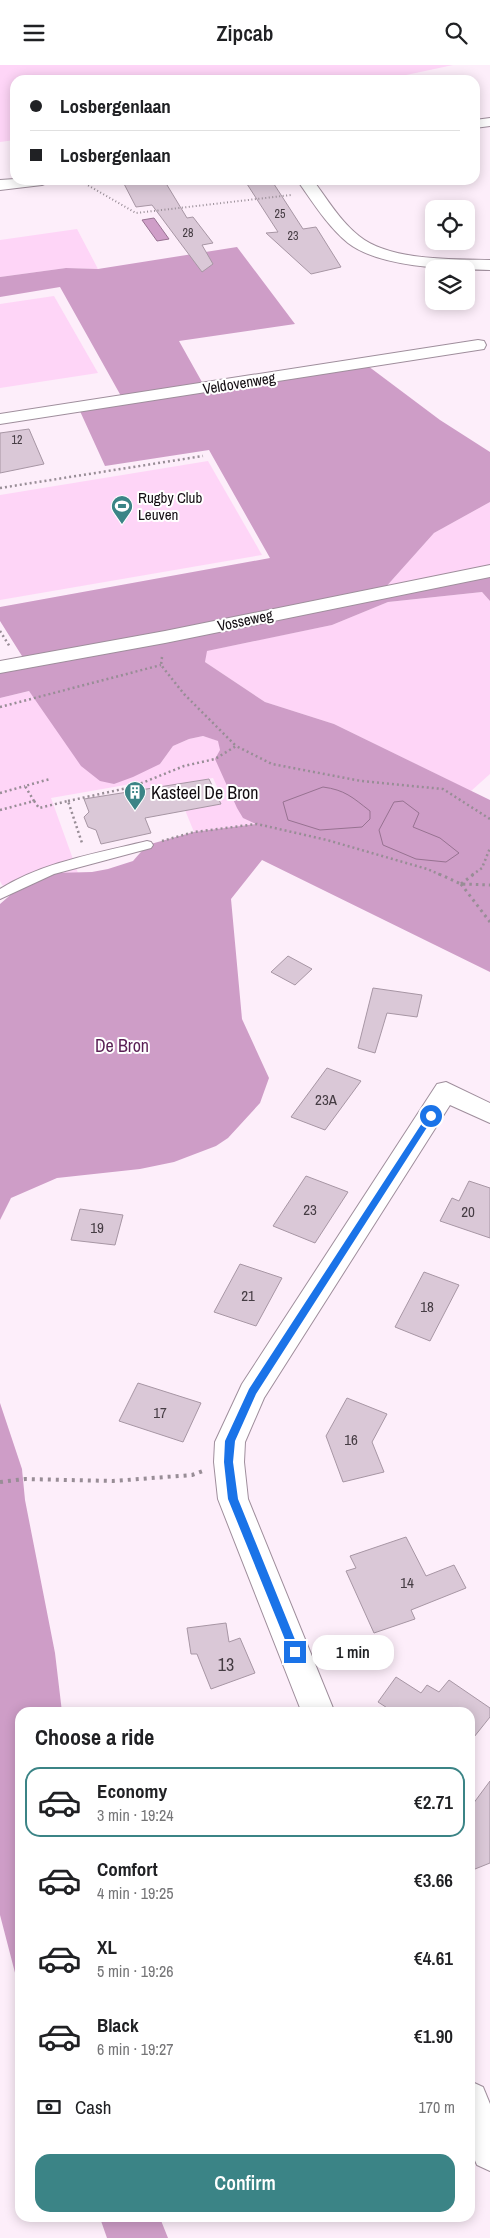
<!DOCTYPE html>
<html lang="en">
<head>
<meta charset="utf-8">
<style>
  body { margin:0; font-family:"Archivo Narrow",sans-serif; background:#f2f2f2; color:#202124; height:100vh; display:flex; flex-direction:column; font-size:19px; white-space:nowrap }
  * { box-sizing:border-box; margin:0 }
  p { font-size:16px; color:#757577 }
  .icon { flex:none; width:28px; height:28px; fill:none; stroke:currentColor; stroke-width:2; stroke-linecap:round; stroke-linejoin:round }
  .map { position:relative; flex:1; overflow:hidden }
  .panel { position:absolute; left:15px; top:1642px; width:460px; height:515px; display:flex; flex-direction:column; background:#fff; border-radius:15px; box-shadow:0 2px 12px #0003 }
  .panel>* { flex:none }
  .guide { position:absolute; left:10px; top:10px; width:470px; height:110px; border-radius:15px; box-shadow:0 2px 12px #0003; display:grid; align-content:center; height:110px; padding:0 20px; background:#fff }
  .tools { position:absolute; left:425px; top:135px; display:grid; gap:10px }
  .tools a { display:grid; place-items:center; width:50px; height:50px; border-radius:10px; background:#fff; box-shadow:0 2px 12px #0003; font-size:25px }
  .end { position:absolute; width:22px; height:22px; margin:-11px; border:6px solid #1a73e8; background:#fff; box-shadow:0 0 0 2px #fff }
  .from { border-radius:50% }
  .bubble { position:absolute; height:35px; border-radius:15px; background:#fff; box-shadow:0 2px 12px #0003; font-size:16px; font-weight:600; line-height:35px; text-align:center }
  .guide b { display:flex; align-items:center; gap:18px; height:48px; font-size:19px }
  .guide b+b { border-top:1px solid #e0e0e0 }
  .guide i { width:12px; height:12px; background:#202124 }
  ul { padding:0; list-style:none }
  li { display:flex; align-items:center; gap:15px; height:70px; margin:0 10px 8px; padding:0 10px; border:2px solid transparent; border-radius:15px }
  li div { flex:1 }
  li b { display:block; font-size:19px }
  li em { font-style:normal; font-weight:600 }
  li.selected { border-color:#3b8486 }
  li>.icon { width:45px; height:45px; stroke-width:1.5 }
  h2 { padding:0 20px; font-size:22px; line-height:60px }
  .pay { display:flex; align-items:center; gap:12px; height:55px; padding:0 20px; font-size:19px }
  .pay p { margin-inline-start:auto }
  .button { display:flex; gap:10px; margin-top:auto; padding:10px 20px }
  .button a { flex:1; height:58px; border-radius:15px; background:#3b8486; color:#fff; font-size:20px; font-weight:600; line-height:58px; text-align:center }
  header { display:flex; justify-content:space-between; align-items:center; height:65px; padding:0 20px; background:#fff; font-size:22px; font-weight:600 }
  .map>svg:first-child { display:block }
  .green { fill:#fed5f7 }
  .forest { fill:#ce9dc7 }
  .water { fill:#cf9ec8; stroke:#977291 }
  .building { fill:#dac8d7; stroke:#a796a4 }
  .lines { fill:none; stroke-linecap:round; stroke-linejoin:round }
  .lane-casing { stroke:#9f8e9c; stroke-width:2 }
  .street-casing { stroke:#9f8e9c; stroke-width:2 }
  .path-far3 { stroke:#988d96; stroke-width:2; stroke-dasharray:1 2.5; stroke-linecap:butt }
  .path-far2 { stroke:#988d96; stroke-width:2.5; stroke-dasharray:2 3; stroke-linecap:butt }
  .path-far1 { stroke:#988d96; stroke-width:3; stroke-dasharray:2.5 4; stroke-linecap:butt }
  .path { stroke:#988d96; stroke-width:4; stroke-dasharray:3 5; stroke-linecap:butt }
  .lane { fill:#fff; fill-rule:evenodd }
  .street { fill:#fff; fill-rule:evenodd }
  .route { fill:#1a73e8 }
  .labels { text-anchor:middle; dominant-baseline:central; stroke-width:4; stroke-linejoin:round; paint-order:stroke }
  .far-number-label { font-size:12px; fill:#453c43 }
  .far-street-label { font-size:15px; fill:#130d12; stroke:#fff }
  .far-poi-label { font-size:15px; fill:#130d12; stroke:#fff; text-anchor:start }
  .number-label { font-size:15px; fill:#453c43 }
  .poi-label { font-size:18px; fill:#130d12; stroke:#fff; text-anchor:start }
  .park-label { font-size:18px; fill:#591f54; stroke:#fff }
  .near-number-label { font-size:18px; fill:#453c43 }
</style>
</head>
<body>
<header><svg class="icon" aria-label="menu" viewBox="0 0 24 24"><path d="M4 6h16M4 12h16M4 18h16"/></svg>Zipcab<svg class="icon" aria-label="search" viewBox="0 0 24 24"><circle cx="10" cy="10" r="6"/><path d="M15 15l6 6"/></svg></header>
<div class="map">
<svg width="490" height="2173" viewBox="0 0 490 2173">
  <rect width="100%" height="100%" fill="#fdeefa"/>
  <g class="green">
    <path d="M0,0H453L383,15H15V75L0,77Z"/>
    <path d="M77,164L98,204L66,203L0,212V175Z"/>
    <path d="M54,231L98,308L0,323V239Z"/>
    <path d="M208,396L262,490L0,535V430Z"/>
    <path d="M490,437V502L384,524L434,468Z"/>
    <path d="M482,527L490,536V709L471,726L334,659L265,637L205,597L206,586L332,560L388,537Z"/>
    <path d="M29,626L38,636L160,699L173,681L189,674L203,671L219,676L220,685L257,759L194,767L185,745L220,728L213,713L134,727L131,719L51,733L78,808H54L15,826L2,820L0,816V633Z"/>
  </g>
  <g class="forest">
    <path d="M237,182L295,259L179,276L207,326L368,301L440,355L490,387V437L434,468L384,524L490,510V536L482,527L388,537L332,560L207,586L205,597L265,637L334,659L490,735V907L262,795L231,834L242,954L269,1013L260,1038L228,1073L216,1081L174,1097L140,1104L57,1113L11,1133L0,1155V839L15,826L54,808L92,807L108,804L133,796L147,780L194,767L256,759L243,753L237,743L215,694L220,685L218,676L203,671L189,674L173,681L160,699L133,712L114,719L100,716L81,701L29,626L0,633V605L27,599L0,556V542L270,493L209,385L105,401L79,344L121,331L60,222L0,232V212L66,203L98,204Z"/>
    <path d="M0,1338L22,1404L25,1435L55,1588L62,1647L20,1648V1927L0,1850Z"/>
    <path d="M100,2153H160L168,2173H107Z"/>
  </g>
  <g class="water">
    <path d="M154,153L169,174L157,176L142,155Z"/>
    <path d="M323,722C345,725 352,732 370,746V754L362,762L320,765L288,755L283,737Z"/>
    <path d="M403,736L419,748L413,762L440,773L459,788L446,797L416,794L383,780L379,765L394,737Z"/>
  </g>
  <g class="building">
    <path d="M122,115H164L187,153L193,152L213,178L202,180L213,199L202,207L152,140L136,142Z"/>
    <path d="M272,116L303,164L316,162L341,202L311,209L266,168L278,167L247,119Z"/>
    <path d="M29,364L44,399L0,408V368Z"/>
    <path d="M209,714L221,739L145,753L151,768L101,779L96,765L88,762L84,752L89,747L84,734Z"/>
    <path d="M288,891L312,904L295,920L271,907Z"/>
    <path d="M373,923L422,930L417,952L387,948L375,988L358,983Z"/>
    <path d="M327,1003L361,1016L325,1065L291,1052Z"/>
    <path d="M306,1111L348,1127L315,1178L273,1161Z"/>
    <path d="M469,1116L490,1123V1173L440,1156L452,1133L459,1136Z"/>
    <path d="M80,1144L123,1150L115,1180L71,1175Z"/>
    <path d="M240,1199L282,1213L256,1261L214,1247Z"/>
    <path d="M424,1207L459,1220L430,1276L395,1262Z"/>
    <path d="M138,1318L201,1338L183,1377L119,1356Z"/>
    <path d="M347,1333L387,1349L372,1377L384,1407L343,1417L326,1371Z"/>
    <path d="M406,1472L426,1511L454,1500L466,1523L411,1545L415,1554L374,1568L346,1506L356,1503L350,1491Z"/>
    <path d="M226,1558L229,1577L240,1573L255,1608L211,1624L197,1589H191L187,1563Z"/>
    <path d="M396,1612L421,1628L427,1620L439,1627L449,1615L490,1643V1652L470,1677V1648H395L378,1637Z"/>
    <path d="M490,1716V1798L470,1806V1743Z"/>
  </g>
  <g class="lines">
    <g class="lane-casing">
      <path id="lane" d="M147,776L151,777L153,780L151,783L54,809L0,834V824C43,797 98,788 147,776Z"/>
    </g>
    <g class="street-casing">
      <g id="street">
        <path d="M490,53V61L475,63V55Z"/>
        <path d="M15,114V115H50L47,118L42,120L0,125V115Z"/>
        <path d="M297,115H313C327,134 341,157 359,171C390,196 452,194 490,195V205C451,204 380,203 348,178C328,162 312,136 297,115Z"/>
        <path d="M478,275L484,276L486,280L484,284L0,359V349Z"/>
        <path d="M490,500V512L165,578L0,608V596L165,566Z"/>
        <path d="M446,1017L490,1038V1058L450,1040L264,1333L245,1377L244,1397L248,1434L335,1648H302L218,1434L214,1397L215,1377L242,1319L437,1019Z"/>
        <path d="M470,2016L483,2022L490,2039V2106L477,2100L470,2084Z"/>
      </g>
    </g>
    <path class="path-far3" d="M79,115L136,148L291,130"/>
    <g class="path-far2">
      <path d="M0,423L203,391"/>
      <path d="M0,566L10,582"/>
      <path d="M162,592L161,600L184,629L236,681"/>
      <path d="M0,642L161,600"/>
      <path d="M0,728L25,721"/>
      <path d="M34,736L39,743L68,736L82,778"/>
      <path d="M68,736L132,722L184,701L215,694L236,681L272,699L361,716L443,724L490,754"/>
      <path d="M0,745L34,736L25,721L50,714"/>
      <path d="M162,776L194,767L257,759L327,775L427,804L441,810"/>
      <path d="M472,810L482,803L490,783"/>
    </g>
    <g class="path-far1">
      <path d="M439,809L461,819L490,820"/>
      <path d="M461,819L474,809"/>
      <path d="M461,819L490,857"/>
    </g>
    <path class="path" d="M0,1417L25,1414L113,1416L192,1410L203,1406"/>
    <use href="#lane" class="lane"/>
    <use href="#street" class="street"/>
  </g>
  <path class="route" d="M431,1048L435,1051L433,1053L256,1329L235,1376L233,1397L238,1434L300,1587L295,1591L290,1587L228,1434L224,1397L225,1376L249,1324L428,1049Z"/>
  <defs>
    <g id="stadium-pin" transform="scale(1.125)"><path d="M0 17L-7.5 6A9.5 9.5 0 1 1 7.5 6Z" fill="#3b8486" stroke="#fff"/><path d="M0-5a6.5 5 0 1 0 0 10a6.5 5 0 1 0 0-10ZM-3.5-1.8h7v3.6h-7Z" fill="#fff"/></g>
    <g id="building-pin" transform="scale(1.125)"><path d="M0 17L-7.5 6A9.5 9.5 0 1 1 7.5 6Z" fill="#3b8486" stroke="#fff"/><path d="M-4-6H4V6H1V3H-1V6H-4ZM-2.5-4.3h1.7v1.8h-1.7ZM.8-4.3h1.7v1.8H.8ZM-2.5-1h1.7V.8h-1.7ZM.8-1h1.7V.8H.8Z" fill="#fff"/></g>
  </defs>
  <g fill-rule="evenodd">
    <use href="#stadium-pin" x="122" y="441"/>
    <use href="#building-pin" x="135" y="727"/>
  </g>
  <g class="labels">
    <g class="far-number-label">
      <text x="280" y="149">25</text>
      <text x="188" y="168">28</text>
      <text x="293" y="171">23</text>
      <text x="17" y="375">12</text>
    </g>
    <g class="far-street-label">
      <text transform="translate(239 318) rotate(-9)">Veldovenweg</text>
      <text transform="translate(245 555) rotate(-12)">Vosseweg</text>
    </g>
    <g class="far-poi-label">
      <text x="138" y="432">Rugby Club<tspan x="138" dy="17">Leuven</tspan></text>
    </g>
    <g class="number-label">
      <text x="326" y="1034">23A</text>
      <text x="310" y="1144">23</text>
      <text x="468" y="1146">20</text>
      <text x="97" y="1162">19</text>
      <text x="248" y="1230">21</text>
      <text x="427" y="1241">18</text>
      <text x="160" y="1347">17</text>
      <text x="351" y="1374">16</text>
      <text x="407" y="1517">14</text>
    </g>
    <g class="poi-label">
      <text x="151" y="727">Kasteel De Bron</text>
    </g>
    <g class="park-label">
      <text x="122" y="980">De Bron</text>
    </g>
    <g class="near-number-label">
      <text x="226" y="1599">13</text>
    </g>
  </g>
</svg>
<div class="tools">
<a><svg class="icon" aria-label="locate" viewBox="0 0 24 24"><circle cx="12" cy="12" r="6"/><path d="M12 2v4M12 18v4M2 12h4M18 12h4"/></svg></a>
<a><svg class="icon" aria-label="layers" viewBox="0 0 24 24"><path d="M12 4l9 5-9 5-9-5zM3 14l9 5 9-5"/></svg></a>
</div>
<i class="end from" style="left:431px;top:1051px"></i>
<i class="end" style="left:295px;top:1587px"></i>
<div class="bubble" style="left:312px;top:1570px;width:82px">1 min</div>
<div class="guide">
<b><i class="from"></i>Losbergenlaan</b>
<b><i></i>Losbergenlaan</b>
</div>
<section class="panel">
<h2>Choose a ride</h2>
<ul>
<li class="selected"><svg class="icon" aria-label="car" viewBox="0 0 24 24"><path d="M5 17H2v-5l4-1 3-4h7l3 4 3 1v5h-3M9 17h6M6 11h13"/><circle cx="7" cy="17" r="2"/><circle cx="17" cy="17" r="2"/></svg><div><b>Economy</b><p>3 min · 19:24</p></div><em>€2.71</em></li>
<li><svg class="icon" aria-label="car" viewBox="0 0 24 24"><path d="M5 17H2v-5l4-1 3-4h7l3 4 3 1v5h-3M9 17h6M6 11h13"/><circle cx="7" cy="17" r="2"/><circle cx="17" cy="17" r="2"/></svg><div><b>Comfort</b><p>4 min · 19:25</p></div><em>€3.66</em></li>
<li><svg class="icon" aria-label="car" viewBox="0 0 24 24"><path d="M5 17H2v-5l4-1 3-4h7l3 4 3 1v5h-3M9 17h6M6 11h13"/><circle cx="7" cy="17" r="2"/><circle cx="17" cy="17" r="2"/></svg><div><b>XL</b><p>5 min · 19:26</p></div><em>€4.61</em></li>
<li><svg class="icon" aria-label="car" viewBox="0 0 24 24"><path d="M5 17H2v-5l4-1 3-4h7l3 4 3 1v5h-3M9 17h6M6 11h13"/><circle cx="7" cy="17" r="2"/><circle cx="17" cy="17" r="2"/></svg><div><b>Black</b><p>6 min · 19:27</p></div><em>€1.90</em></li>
</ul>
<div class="pay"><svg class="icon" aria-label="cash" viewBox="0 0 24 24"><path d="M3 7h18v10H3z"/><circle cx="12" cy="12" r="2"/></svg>Cash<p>170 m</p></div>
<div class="button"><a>Confirm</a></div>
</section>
</div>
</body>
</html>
